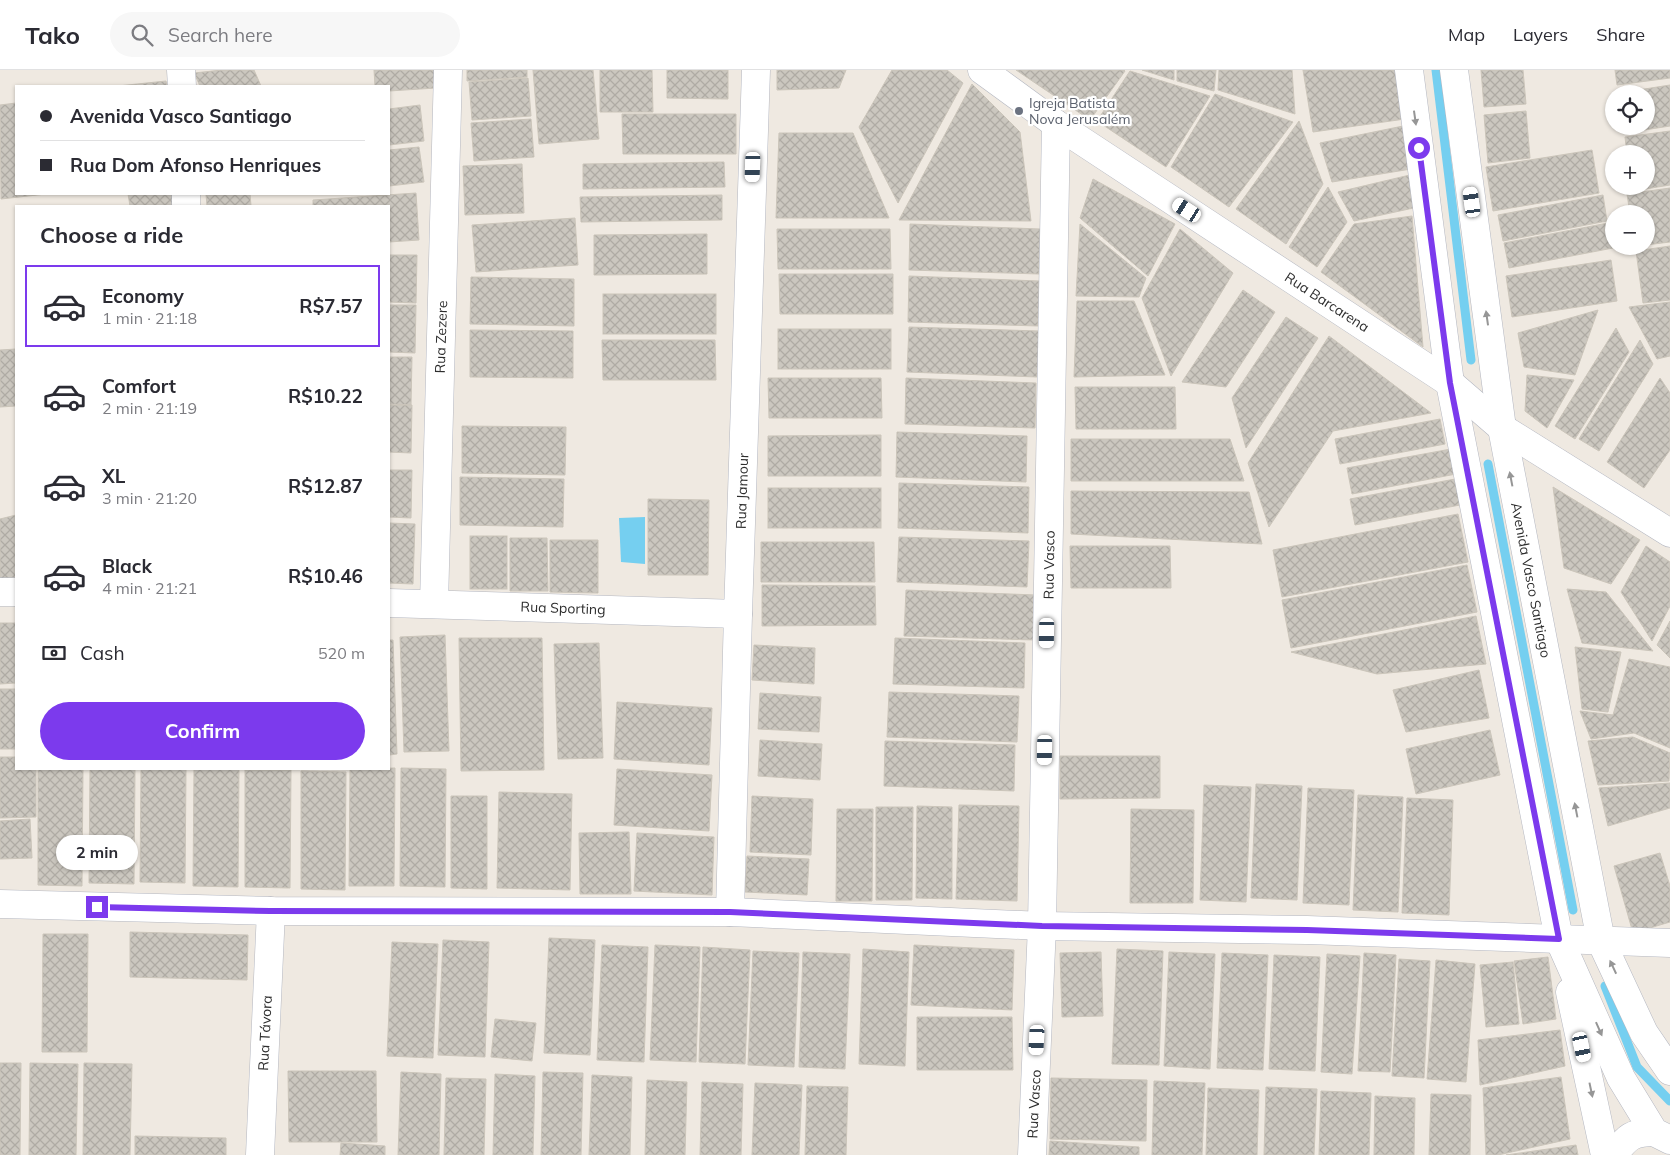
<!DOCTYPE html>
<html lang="en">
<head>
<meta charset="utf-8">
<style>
  body { margin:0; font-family:Mulish,sans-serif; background:#f7f7f7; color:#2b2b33; height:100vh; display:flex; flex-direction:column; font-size:19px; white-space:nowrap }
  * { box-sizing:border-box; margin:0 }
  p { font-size:16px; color:#7c7c81 }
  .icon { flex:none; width:28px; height:28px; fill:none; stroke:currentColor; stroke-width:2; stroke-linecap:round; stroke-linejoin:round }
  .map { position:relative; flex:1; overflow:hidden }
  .panel { position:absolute; left:15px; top:135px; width:375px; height:565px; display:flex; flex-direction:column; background:#fff; border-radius:0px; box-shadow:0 1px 4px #0004 }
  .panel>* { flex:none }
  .guide { position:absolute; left:15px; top:15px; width:375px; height:110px; border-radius:0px; box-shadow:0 1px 4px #0004; display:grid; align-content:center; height:110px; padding:0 25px; background:#fff }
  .fabs { position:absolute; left:1605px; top:15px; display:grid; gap:10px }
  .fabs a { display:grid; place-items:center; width:50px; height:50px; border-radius:50%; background:#fff; box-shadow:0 1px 4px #0004; font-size:25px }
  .end { position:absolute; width:22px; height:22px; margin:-11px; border:6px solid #7c3aed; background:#fff; box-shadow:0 0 0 2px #fff }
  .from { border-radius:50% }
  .bubble { position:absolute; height:35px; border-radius:18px; background:#fff; box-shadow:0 1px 4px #0004; font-size:16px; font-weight:700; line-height:35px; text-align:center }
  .car { position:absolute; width:15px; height:30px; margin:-15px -8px; border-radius:6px; box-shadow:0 0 4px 1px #0007; background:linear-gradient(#fff 24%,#345 0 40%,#fff 0 76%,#345 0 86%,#fff 0) }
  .guide b { display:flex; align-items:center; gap:18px; height:48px; font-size:19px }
  .guide b+b { border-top:1px solid #e1e1e2 }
  .guide i { width:12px; height:12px; background:#2b2b33 }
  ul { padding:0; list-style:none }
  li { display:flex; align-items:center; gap:15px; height:82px; margin:0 10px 8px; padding:0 15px; border:2px solid transparent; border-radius:0px }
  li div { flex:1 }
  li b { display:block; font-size:19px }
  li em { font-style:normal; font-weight:700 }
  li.selected { border-color:#7c3aed }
  li>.icon { width:45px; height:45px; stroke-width:1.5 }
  h2 { padding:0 25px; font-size:22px; line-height:60px }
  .pay { display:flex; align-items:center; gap:12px; height:55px; padding:0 25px; font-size:19px }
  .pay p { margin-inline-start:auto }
  .cta { display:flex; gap:10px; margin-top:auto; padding:10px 25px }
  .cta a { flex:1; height:58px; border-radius:30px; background:#7c3aed; color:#fff; font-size:20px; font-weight:700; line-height:58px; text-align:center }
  header { display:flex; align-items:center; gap:30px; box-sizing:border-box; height:70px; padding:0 25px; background:#fff; border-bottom:1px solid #e1e1e2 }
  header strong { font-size:24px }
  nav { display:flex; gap:28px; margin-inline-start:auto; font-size:18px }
  .search { width:350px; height:45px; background:#f7f7f7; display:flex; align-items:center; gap:12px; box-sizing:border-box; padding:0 18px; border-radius:28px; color:#7c7c81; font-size:19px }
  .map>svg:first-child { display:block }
  .water { fill:#75cff0 }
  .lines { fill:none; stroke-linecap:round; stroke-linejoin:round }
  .stream { stroke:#75cff0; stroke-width:9 }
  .building { fill:url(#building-cross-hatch); stroke:#cbc5ba }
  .minor-casing { stroke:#b4b7c1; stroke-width:29 }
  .minor { stroke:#fff; stroke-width:28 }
  .oneway { fill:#969696 }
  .route { stroke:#7c3aed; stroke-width:6 }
  .worship-dot { fill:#6b7280; stroke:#fff; stroke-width:2 }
  .labels { text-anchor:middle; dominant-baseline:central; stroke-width:4.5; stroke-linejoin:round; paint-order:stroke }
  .worship-label { font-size:14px; fill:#5b616d; stroke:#fff; text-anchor:start }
  .street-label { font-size:14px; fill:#2e2e2e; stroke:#fff }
</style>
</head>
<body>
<header>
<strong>Tako</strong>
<div class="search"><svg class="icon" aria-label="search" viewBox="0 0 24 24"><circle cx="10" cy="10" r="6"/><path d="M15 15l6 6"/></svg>Search here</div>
<nav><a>Map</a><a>Layers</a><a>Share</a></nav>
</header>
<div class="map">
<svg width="1670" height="1085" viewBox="0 0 1670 1085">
  <defs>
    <pattern id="building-cross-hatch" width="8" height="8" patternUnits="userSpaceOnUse" patternTransform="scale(1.25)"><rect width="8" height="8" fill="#cbc7bf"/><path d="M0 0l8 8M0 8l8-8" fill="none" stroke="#afaba4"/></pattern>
  </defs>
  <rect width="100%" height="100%" fill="#efe9e1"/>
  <path class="water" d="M645,447V494L621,492L619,448Z"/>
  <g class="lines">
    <g class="stream">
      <path d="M1436,0L1471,290"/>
      <path d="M1488,394L1573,840"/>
      <path d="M1605,916L1637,997L1670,1031"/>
    </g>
  </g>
  <g class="building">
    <path d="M222,0H254L261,16H200L194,3Z"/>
    <path d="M374,0H435L436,18L389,21V16H375Z"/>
    <path d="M467,0H527V7L467,11Z"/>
    <path d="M533,0H593L599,69L539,74Z"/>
    <path d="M600,0H652L653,42H600Z"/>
    <path d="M667,0H728V29L667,28Z"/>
    <path d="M777,0H846L839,18L777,20Z"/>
    <path d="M892,0H947L963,13L898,133L859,57Z"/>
    <path d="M1016,0H1124L1125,1L1090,50Z"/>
    <path d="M1142,0H1174V10Z"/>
    <path d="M1177,0H1216L1214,21L1177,11Z"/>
    <path d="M1219,0H1292L1295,44L1218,20Z"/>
    <path d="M1303,0H1397L1405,49L1313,62Z"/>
    <path d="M1481,0H1523L1526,34L1484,37Z"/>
    <path d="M1615,0H1670V8L1617,15Z"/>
    <path d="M1130,1L1210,26L1166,97L1097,51Z"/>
    <path d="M528,8L531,46L472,50L469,12Z"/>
    <path d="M166,11L167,16H118Z"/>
    <path d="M972,14L1020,62L1031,151L899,150Z"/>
    <path d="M1670,15V56L1625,63V56H1646V24L1619,23Z"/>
    <path d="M1215,24L1293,52L1229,137L1171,97Z"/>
    <path d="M16,33V124H46L1,129L0,35Z"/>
    <path d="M420,35L424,71L389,75V39Z"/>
    <path d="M1526,41L1530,88L1488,93L1484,45Z"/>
    <path d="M622,44H736V84H623Z"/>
    <path d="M531,49L534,87L474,91L471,53Z"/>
    <path d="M1299,51L1323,114L1286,174L1236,139Z"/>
    <path d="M1403,56L1411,99L1332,112L1320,73Z"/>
    <path d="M1670,61V115L1633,121L1632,116H1646V84H1627L1625,67Z"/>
    <path d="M779,63H853L889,148H776Z"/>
    <path d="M419,77L424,112L389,116V80Z"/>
    <path d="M1592,80L1599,123L1493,141L1486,97Z"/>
    <path d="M724,92L725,117L583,119V94Z"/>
    <path d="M522,94L524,143L465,145L463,96Z"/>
    <path d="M1414,104L1418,137L1354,151L1338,122Z"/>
    <path d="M1093,109L1175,154L1148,206L1080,148Z"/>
    <path d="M1328,117L1347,152L1317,197L1289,177Z"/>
    <path d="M1670,118V172L1646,175V144H1630L1627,124Z"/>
    <path d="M416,123L419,170L389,172V136H313V130Z"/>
    <path d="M128,124H176L178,136H130Z"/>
    <path d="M206,124H250L251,136H207Z"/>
    <path d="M722,125V150L581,152L580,127Z"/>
    <path d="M1603,125L1607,151L1503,171L1498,145Z"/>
    <path d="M1412,146L1423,277L1321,202L1354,154Z"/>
    <path d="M575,148L578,195L476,202L472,155Z"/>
    <path d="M1608,153L1613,178L1509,198L1504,173Z"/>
    <path d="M910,154L1040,159L1039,204L909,200Z"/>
    <path d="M1080,154L1146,208L1139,227L1076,226Z"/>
    <path d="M777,159H890L891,199H778Z"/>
    <path d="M1180,159L1233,203L1171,306L1142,228Z"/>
    <path d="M707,164V204L594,205V165Z"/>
    <path d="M1670,176V230L1643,233L1636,181Z"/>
    <path d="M389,185H417L416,233L389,232Z"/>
    <path d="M1611,190L1617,231L1512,247L1506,206Z"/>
    <path d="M779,204H893V244H780Z"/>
    <path d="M909,206L1039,211L1038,256L908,252Z"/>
    <path d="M471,207L574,209V256L470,254Z"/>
    <path d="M1243,220L1275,242L1226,317L1182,312Z"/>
    <rect x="603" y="224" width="113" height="40"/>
    <path d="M1077,231H1134L1165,305L1074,307Z"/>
    <path d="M1670,232V286L1657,289L1629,237Z"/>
    <path d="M389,235H416L415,283L389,282Z"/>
    <path d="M1598,240L1575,305L1524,297L1518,263Z"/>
    <path d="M1286,247L1318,268L1246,378L1232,328Z"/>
    <path d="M909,257L1039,261L1037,307L907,302Z"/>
    <path d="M1616,258L1629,282L1575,369L1555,356Z"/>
    <rect x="778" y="259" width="113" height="40"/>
    <path d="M470,260L573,261V308L470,307Z"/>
    <path d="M1329,266L1431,343L1333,361L1269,457L1248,393Z"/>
    <path d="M602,270H715L716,310H603Z"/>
    <path d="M1640,270L1653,294L1599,381L1579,369Z"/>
    <path d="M16,279V336L0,337V280Z"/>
    <path d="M389,287H412L411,335L389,334Z"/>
    <path d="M1527,305L1574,310L1547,358L1525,341Z"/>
    <path d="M768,308H881L882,348H769Z"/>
    <path d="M906,308L1036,313L1035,358L905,354Z"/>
    <path d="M1660,308L1670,323V380L1644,418L1607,392Z"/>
    <path d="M1075,317H1175L1176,359H1076Z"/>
    <path d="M389,335H412L411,383L389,382Z"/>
    <path d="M1440,349L1445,374L1340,394L1335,369Z"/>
    <path d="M462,356L566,357L565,405L462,403Z"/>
    <path d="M897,362L1027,366L1026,412L896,407Z"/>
    <path d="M881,365V406H768V366Z"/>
    <path d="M1071,369H1230L1244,411H1071Z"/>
    <path d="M1451,379L1456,404L1352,424L1347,398Z"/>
    <path d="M389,400H412L411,448L389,447Z"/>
    <path d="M460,407L564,409L563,457L460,455Z"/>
    <path d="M1455,409L1460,435L1355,455L1350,429Z"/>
    <path d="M899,413L1029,417L1028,463L898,458Z"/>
    <path d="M1553,417L1640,470L1611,514L1564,498Z"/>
    <rect x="768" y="418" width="113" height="40"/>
    <path d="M1071,421L1249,422L1262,474L1071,464Z"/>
    <path d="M648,429L709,430L708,505H648Z"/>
    <path d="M1458,444L1468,492L1282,527L1273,480Z"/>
    <path d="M16,445V507L0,509V449Z"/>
    <path d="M389,453L415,454L413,514L389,513Z"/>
    <rect x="470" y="466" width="37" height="53"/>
    <path d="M899,467L1029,471L1027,517L897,512Z"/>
    <path d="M510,468H547L548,521H510Z"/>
    <path d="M550,470H598V523L550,522Z"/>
    <path d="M761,472H874L875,512H761Z"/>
    <path d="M1070,476H1170L1171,518H1071Z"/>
    <path d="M1646,476L1670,492V536L1652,571L1621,522Z"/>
    <path d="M1467,495L1477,542L1291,578L1282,530Z"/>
    <path d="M762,515L875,516L876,555L762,556Z"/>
    <path d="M1567,519L1606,522L1653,581L1582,573Z"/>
    <path d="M906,520L1036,525L1034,570L904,566Z"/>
    <path d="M1476,546L1486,594L1377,604L1291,582Z"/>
    <path d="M1670,551V588L1657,575Z"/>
    <path d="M0,553H16V613L0,614Z"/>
    <path d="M445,565L449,681L404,682L400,567Z"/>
    <path d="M459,568H542L544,700L461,701Z"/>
    <path d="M895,568L1025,573L1024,618L893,614Z"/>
    <path d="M389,570H393L397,684L389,685Z"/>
    <path d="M599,573L603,688L558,689L554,574Z"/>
    <path d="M754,575L815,578L814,614L752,610Z"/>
    <path d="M1575,577L1621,582L1608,642L1582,639Z"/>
    <path d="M1629,589L1670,597V678L1634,663L1591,669L1580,641L1613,645Z"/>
    <path d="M1479,600L1489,648L1406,662L1393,620Z"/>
    <rect x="0" y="619" width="16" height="60"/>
    <path d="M889,622L1019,626L1017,672L887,667Z"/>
    <path d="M760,623L821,627L819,662L758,659Z"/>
    <path d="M617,632L712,638L709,695L614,689Z"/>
    <path d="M1490,660L1500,705L1416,724L1406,679Z"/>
    <path d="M1633,667L1670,683L1669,711L1598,715L1588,671Z"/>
    <path d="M760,670L822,674L820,710L758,706Z"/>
    <path d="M885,671L1015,675L1014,721L884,716Z"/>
    <path d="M1060,686H1160V728L1060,729Z"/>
    <path d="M0,687H16V699H36V747L0,748Z"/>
    <path d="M395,698L394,816H349L350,699Z"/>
    <path d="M401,698L446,699L445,817L400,816Z"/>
    <path d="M38,699H83L82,816L38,815Z"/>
    <path d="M90,699H135L134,814L89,813Z"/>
    <path d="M141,699H186L185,813L140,812Z"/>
    <path d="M194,699H239L238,817L193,816Z"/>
    <path d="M617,699L712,705L709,761L614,755Z"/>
    <path d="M245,700H291L290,818L245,817Z"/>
    <path d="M301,701L346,702L345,820L301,819Z"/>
    <path d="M1670,713V738L1608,756L1599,718Z"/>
    <path d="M1256,714L1302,716L1297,830L1251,828Z"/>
    <path d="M1204,715L1251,717L1246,832L1200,830Z"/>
    <path d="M1308,718L1354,720L1349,835L1303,833Z"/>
    <path d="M499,722L572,724L570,820L497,818Z"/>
    <path d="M1358,725L1403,727L1398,842L1353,840Z"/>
    <path d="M451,726H487V819L451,818Z"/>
    <path d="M752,726L813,729L811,785L750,782Z"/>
    <path d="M1407,728L1453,730L1449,845L1402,843Z"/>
    <path d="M959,735L1019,736L1017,831L956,829Z"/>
    <path d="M917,736L952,737V829L916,828Z"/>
    <path d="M876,737H913L912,830H876Z"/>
    <path d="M837,739H873L872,831H836Z"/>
    <path d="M1131,739L1194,740L1193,833H1130Z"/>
    <path d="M30,749L32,788L0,789V751Z"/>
    <path d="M629,762L631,824H580L579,763Z"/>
    <path d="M637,763L714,767L712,825L634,821Z"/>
    <path d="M1660,783L1670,816V852L1633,863L1614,796Z"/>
    <path d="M747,786L809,789L807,825L745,822Z"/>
    <path d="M130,862L248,865L247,910L130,907Z"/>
    <path d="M43,864H88L87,982H42Z"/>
    <path d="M549,868L595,870L590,985L544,983Z"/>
    <path d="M443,870L489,872L485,987L438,985Z"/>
    <path d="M392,872L438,874L433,988L387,986Z"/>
    <path d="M602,875L648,877L644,992L597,990Z"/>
    <path d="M655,875L700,877L696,992L650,990Z"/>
    <path d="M914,875L1014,880L1012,940L911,935Z"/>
    <path d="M703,877L750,880L745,994L699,992Z"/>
    <path d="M863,879L909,882L905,996L859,994Z"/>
    <path d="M1117,879L1163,881L1159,995L1112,994Z"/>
    <path d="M753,881L799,883L794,997L748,995Z"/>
    <path d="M803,882L850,884L845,999L799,997Z"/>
    <path d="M1101,882L1103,946L1062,947L1060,883Z"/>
    <path d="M1169,882L1215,884L1210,999L1164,996Z"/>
    <path d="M1222,883L1268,885L1263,1000L1217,998Z"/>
    <path d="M1364,883L1396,885L1390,1002L1358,1001Z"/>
    <path d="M1327,884L1360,886L1352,1004L1321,1002Z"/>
    <path d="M1274,885L1320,887L1315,1001L1269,999Z"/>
    <path d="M1548,887L1556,949L1523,954L1514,891Z"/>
    <path d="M1399,889L1430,891L1424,1008L1392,1006Z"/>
    <path d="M1436,890L1475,894L1466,1012L1427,1009Z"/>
    <path d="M1513,892L1519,954L1486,957L1480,895Z"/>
    <path d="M917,947H1012L1013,1000H917Z"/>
    <path d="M495,949L536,953L532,991L491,987Z"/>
    <path d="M1560,960L1565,996L1480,1015L1478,970Z"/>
    <path d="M0,993H21L20,1085H0Z"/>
    <path d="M30,993L78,994L76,1085H29Z"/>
    <path d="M84,993L132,994L130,1085H83Z"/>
    <path d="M288,1001H376L377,1072H289Z"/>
    <path d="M401,1002L441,1004L439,1085H398Z"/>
    <path d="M543,1002L583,1003L581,1085H541Z"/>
    <path d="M495,1004L535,1006L533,1085H493Z"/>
    <path d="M592,1005L632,1007L630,1085H589Z"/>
    <path d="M1561,1007L1570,1069L1498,1085H1486L1483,1018Z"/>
    <path d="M446,1008L486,1009L484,1085H444Z"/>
    <path d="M1051,1008L1147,1010L1146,1071L1050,1069Z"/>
    <path d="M647,1010L687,1012L685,1085H645Z"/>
    <path d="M1154,1011L1205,1013L1202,1085H1152Z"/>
    <path d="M702,1012L743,1014L741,1085H700Z"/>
    <path d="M755,1013L802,1015L799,1085H752Z"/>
    <path d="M807,1016L848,1017L846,1085H805Z"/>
    <path d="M1266,1017L1317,1019L1314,1085H1264Z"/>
    <path d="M1208,1018L1259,1020L1257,1085H1206Z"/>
    <path d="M1321,1021L1371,1023L1369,1085H1319Z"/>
    <path d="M1431,1024L1471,1025L1470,1085H1429Z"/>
    <path d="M1375,1026L1415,1028L1414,1085H1374Z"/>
    <path d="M135,1066L226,1068V1085H135Z"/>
    <path d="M1050,1071L1139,1077V1085H1049Z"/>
    <path d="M341,1073L385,1076V1085H340Z"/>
    <path d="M1576,1075L1578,1085H1506Z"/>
  </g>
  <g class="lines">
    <g class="minor-casing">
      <g id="minor">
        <path d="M181,0L182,16"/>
        <path d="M982,0L1056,54L1450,313L1502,358L1670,463"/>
        <path d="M1409,0L1450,313L1559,869L1621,1008L1654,1062L1670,1070"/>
        <path d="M1454,0L1502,358L1601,871L1644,963L1670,1001"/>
        <path d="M186,124V136"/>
        <path d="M0,522H16"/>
        <path d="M389,533L738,544"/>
        <path d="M434,534L448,0"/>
        <path d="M0,834L271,841L730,842L1042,856L1307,860L1670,873"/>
        <path d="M730,842L738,544L756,0"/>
        <path d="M1570,922L1605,1085"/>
        <path d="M260,1085L271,841"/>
        <path d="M1032,1085L1042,856L1056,54"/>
        <path d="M1613,1085C1627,1068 1631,1062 1654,1062"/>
      </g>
    </g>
    <use href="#minor" class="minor"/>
  </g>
  <defs><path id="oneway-solid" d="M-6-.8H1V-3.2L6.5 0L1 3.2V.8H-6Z" transform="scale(1.25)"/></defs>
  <g class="oneway">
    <use href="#oneway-solid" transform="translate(1415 48) rotate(82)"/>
    <use href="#oneway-solid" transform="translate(1487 248) rotate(-98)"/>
    <use href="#oneway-solid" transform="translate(1511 409) rotate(-101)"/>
    <use href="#oneway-solid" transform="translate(1576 740) rotate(-101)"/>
    <use href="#oneway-solid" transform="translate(1613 897) rotate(-115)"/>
    <use href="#oneway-solid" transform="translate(1599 959) rotate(66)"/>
    <use href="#oneway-solid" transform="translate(1591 1020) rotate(78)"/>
  </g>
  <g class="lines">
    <path class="route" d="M97,837L270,841L730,842L1042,856L1307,860L1559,869L1450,313L1419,78"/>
  </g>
  <circle class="worship-dot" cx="1019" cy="41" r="5"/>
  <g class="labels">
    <g class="worship-label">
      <text x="1029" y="33">Igreja Batista<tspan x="1029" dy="16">Nova Jerusalém</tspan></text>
    </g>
    <g class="street-label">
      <text transform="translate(1327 232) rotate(33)">Rua Barcarena</text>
      <text transform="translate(441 267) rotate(-88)">Rua Zezere</text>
      <text transform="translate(742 421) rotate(-88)">Rua Jamour</text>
      <text transform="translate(1049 495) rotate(-89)">Rua Vasco</text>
      <text transform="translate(1531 510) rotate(79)">Avenida Vasco Santiago</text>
      <text transform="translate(563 538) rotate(2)">Rua Sporting</text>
      <text transform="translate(265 963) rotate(-87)">Rua Távora</text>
      <text transform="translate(1034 1034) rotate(-87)">Rua Vasco</text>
    </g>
  </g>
</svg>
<div class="fabs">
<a><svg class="icon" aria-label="locate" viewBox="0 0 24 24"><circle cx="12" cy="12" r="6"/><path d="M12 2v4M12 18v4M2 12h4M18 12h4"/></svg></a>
<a>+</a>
<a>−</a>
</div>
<i class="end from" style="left:1419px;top:78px"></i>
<i class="end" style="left:97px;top:837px"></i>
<div class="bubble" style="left:56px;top:765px;width:82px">2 min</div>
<i class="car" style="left:753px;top:97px;rotate:182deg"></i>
<i class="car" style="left:1472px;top:132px;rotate:352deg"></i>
<i class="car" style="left:1187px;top:140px;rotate:303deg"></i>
<i class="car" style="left:1047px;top:563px;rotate:181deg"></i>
<i class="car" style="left:1045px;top:680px;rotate:181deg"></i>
<i class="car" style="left:1037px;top:970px;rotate:183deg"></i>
<i class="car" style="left:1582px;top:977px;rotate:168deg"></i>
<div class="guide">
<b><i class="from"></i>Avenida Vasco Santiago</b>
<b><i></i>Rua Dom Afonso Henriques</b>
</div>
<section class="panel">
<h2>Choose a ride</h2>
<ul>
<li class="selected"><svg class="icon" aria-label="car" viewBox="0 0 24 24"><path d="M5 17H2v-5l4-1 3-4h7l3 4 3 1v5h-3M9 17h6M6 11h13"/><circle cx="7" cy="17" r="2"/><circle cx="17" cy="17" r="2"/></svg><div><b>Economy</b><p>1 min · 21:18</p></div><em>R$7.57</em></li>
<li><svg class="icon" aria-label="car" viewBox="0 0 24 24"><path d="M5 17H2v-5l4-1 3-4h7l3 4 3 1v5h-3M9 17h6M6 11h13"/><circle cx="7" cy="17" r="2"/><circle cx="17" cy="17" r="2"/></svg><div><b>Comfort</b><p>2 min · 21:19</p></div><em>R$10.22</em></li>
<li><svg class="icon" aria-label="car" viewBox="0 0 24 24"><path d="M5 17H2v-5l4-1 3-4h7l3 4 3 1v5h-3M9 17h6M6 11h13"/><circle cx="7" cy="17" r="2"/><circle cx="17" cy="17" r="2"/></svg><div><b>XL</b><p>3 min · 21:20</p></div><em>R$12.87</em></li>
<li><svg class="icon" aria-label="car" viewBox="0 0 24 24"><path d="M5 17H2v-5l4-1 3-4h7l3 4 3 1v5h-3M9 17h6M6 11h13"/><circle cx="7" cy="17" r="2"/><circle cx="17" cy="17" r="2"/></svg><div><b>Black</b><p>4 min · 21:21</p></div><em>R$10.46</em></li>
</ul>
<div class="pay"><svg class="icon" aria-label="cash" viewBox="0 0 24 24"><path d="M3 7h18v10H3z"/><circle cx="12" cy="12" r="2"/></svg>Cash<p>520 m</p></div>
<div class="cta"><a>Confirm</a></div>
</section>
</div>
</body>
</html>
